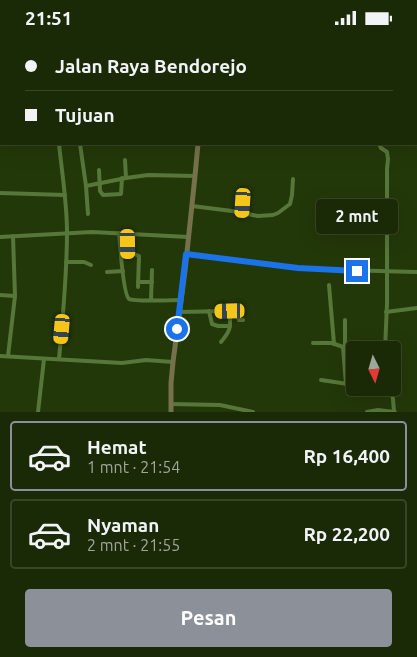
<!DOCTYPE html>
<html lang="id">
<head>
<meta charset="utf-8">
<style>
  body { margin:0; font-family:Ubuntu,sans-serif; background:#233211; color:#f1f3f6; height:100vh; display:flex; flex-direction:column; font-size:19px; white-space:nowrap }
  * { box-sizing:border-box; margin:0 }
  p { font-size:16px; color:#9fa79b }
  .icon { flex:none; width:28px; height:28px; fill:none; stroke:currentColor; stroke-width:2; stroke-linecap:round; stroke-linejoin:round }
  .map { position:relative; height:377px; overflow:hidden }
  .sheet { display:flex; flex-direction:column; background:#1a2a07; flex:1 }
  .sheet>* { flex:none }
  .banner { position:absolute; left:0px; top:0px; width:418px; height:110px; box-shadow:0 5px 20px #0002,0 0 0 1px #384628; display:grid; align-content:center; height:110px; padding:0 25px; background:#1a2a07 }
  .needle { width:32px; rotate:175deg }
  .fabs { position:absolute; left:346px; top:306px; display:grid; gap:10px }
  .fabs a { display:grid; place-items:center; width:55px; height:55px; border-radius:5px; background:#1a2a07; box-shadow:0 5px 20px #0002,0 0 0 1px #384628; font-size:25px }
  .end { position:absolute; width:22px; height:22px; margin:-11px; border:6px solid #1a73e8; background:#fff; box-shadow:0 0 0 2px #fff }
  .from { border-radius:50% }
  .bubble { position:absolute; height:35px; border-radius:5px; background:#1a2a07; box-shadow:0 5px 20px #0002,0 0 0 1px #384628; font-size:16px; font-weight:700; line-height:35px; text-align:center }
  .car { position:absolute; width:15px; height:30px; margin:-15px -8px; border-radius:6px; box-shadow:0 0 4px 1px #0007; background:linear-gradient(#f5c518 24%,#345 0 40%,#f5c518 0 76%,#345 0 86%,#f5c518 0) }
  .banner b { display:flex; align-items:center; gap:18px; height:48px; font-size:19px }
  .banner b+b { border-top:1px solid #384628 }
  .banner i { width:12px; height:12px; background:#f1f3f6 }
  ul { padding:9px 0 0; list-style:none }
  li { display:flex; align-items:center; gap:15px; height:70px; margin:0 10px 8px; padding:0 15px; border:2px solid #384628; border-radius:5px }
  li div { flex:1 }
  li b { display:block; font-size:19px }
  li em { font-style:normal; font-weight:700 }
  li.on { border-color:#8c9099 }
  li>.icon { width:45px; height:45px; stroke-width:1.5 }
  .action { display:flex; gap:10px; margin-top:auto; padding:10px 25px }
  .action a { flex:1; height:58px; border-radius:5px; background:#8c9099; color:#fff; font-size:20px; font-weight:700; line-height:58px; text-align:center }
  .status { display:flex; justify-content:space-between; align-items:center; height:35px; padding:0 25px; background:#1a2a07; direction:ltr }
  .status svg { height:14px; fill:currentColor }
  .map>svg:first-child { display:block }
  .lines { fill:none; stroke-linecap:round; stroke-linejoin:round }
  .street { stroke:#577639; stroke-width:4 }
  .secondary { stroke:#75714a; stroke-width:5 }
  .route { stroke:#1a73e8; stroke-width:6 }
</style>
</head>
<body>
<div class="status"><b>21:51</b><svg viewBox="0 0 49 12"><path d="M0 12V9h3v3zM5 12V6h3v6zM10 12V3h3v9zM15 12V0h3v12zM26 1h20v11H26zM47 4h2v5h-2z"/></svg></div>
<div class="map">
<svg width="417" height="377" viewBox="0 0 417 377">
  <rect width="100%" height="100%" fill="#233809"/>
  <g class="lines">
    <g class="street">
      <path d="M381,0V1"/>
      <path d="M142,1V0"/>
      <path d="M264,1V0"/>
      <path d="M416,42H417"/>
      <path d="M0,70H1"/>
      <path d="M0,89H1"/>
      <path d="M59,109C62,138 67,168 67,197C67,240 63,282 59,324"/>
      <path d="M80,109L86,151"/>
      <path d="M379,109L381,113L387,117L388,124L387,134V269L385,315"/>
      <path d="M125,125L126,143"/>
      <path d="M99,135L100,156L103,160L121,159L122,143"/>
      <path d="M0,158L65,160"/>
      <path d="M192,171L232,176L258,181L273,180L278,178L290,169L292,160L293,144"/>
      <path d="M242,178L243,158"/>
      <path d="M88,179L86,151L126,143L148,140L195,141"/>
      <path d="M119,198C120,208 123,260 129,264C135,267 172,265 181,265"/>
      <path d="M127,198L128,219"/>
      <path d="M0,202L92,197L188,202"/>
      <path d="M121,219H134L139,221L138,252"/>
      <path d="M186,219L298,233L341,235L417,237"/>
      <path d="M66,227H84L91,230"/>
      <path d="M107,237L123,236"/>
      <path d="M138,247H152"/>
      <path d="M329,250L334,309"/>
      <path d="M0,260L15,261"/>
      <path d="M151,265L152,235"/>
      <path d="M209,276L212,289L218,291H230"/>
      <path d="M179,277L230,276L236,277L239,285H243"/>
      <path d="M386,277L417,273"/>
      <path d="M221,307C232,294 230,292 230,276"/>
      <path d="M313,308H332L343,312L385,310"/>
      <path d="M343,312L346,349"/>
      <path d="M345,312V285"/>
      <path d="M0,321L122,328L146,325L173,327"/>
      <path d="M8,321L15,261L13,201"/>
      <path d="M321,345L355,350"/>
      <path d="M383,352L390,353"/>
      <path d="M390,352L393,364L394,377H395"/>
      <path d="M171,369L220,370L253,377"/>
      <path d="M38,377L44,324"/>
      <path d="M367,377L378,375L394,377"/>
    </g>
    <g class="secondary">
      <path d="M206,1V0"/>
      <path d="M171,377V348L173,327L185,236L195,141L198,109"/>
    </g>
  </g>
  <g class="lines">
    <path class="route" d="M177,294L186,219L298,233L357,236"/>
  </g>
</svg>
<div class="fabs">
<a><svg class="needle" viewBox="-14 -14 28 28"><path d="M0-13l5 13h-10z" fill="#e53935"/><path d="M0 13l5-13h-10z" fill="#9fa79b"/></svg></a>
</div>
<i class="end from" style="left:177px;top:294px"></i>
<i class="end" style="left:357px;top:236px"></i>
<div class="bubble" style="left:316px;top:164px;width:82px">2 mnt</div>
<i class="car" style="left:243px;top:168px;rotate:184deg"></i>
<i class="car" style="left:128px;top:209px;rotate:179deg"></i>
<i class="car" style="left:230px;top:276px;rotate:269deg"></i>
<i class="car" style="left:62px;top:294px;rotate:185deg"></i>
<div class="banner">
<b><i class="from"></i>Jalan Raya Bendorejo</b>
<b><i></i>Tujuan</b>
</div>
</div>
<section class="sheet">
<ul>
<li class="on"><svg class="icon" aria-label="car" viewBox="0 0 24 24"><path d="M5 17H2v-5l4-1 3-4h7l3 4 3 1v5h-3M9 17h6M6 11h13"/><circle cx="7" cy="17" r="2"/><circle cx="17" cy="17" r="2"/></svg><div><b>Hemat</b><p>1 mnt · 21:54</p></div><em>Rp 16,400</em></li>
<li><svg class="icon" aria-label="car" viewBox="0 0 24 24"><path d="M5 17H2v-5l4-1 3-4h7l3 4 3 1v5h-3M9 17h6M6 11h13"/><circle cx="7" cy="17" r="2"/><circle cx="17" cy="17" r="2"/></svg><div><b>Nyaman</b><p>2 mnt · 21:55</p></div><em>Rp 22,200</em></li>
</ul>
<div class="action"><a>Pesan</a></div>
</section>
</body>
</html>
